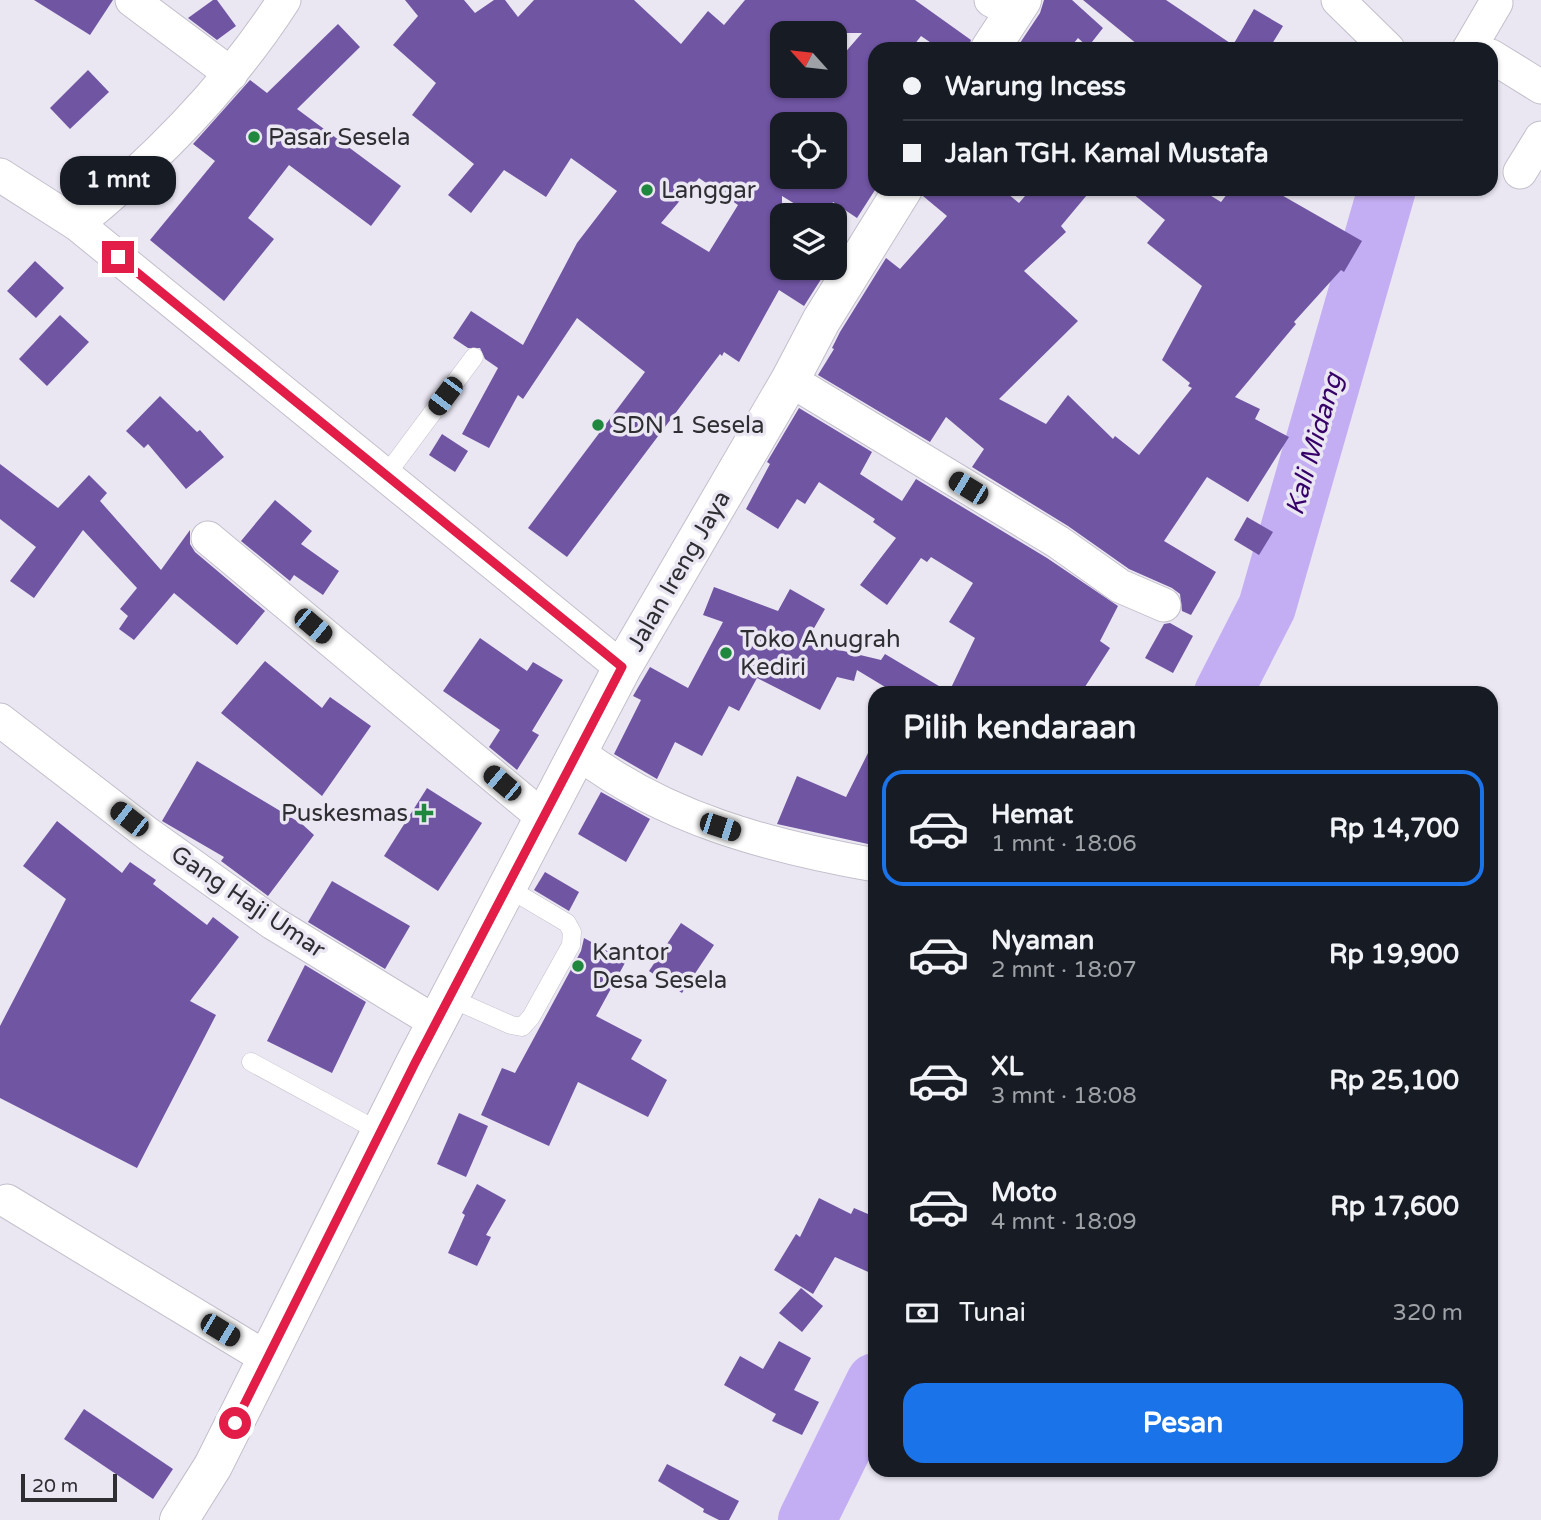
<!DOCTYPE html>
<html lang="id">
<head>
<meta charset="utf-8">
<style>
  body { margin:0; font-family:"Varela Round",sans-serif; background:#242831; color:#f1f3f6; height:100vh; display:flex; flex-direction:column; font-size:26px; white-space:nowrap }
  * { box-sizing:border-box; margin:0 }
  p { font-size:23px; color:#9ea1a6 }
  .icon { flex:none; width:38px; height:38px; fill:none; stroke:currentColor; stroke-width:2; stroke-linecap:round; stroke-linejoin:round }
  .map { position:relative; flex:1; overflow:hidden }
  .details { position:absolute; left:868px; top:686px; width:630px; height:791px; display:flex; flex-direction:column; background:#171b24; border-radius:21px; box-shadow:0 2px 5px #0004 }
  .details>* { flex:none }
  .banner { position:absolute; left:868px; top:42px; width:630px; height:154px; border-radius:21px; box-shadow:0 2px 5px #0004; display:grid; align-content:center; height:154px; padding:0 35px; background:#171b24 }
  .needle { width:46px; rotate:297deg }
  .fabs { position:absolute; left:770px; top:21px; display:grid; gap:14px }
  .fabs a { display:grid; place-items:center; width:77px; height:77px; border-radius:14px; background:#171b24; box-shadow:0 2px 5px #0004; font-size:35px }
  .scale { position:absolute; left:21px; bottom:18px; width:96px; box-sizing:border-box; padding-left:7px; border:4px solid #2f2e33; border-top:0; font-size:19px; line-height:24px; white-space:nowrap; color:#2f2e33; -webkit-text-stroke:5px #eae7f3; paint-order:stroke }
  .end { position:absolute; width:32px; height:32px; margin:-16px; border:9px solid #e11d48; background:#fff; box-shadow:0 0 0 4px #fff }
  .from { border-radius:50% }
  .bubble { position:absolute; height:49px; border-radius:21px; background:#171b24; box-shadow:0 2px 5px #0004; font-size:23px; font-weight:700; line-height:49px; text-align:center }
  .car { position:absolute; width:21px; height:42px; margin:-21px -10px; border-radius:9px; box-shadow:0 0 5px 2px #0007; background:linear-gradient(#222 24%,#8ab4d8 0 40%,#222 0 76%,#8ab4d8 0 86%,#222 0) }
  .banner b { display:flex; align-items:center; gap:24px; height:66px; font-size:26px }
  .banner b+b { border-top:2px solid #363941 }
  .banner i { width:18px; height:18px; background:#f1f3f6 }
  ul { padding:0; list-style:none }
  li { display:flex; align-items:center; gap:21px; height:116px; margin:0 14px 10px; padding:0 21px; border:4px solid transparent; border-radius:21px }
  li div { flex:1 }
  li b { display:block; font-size:26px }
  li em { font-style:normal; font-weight:700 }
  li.selected { border-color:#1a73e8 }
  li>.icon { width:63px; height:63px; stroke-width:1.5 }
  h2 { padding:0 35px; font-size:32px; line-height:84px }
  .pay { display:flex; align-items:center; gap:18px; height:77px; padding:0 35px; font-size:26px }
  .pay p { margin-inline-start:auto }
  .button { display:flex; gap:14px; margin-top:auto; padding:14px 35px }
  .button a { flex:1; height:80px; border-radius:21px; background:#1a73e8; color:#fff; font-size:28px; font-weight:700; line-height:80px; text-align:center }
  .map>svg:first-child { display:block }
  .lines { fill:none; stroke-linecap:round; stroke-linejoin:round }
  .river { stroke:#c4aef3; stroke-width:58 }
  .building { fill:#7055a3; fill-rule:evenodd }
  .service-casing { stroke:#c3bfcb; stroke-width:19 }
  .minor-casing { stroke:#c3bfcb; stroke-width:35 }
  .tertiary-casing { stroke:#c3bfcb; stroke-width:40 }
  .service { stroke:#fff; stroke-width:18 }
  .minor { stroke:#fff; stroke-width:33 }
  .tertiary { stroke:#fff; stroke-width:38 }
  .route { stroke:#e11d48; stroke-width:9 }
  .poi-dot { fill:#20883e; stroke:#eae7f3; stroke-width:2.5 }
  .labels { text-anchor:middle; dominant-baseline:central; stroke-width:7; stroke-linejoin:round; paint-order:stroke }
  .poi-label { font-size:24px; fill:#2f2e33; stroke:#eae7f3; text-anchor:start }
  .street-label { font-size:24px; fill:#2f2e33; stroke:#eae7f3 }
  .water-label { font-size:26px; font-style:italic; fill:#360068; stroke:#eae7f3 }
</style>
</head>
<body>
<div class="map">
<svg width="1541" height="1520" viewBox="0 0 1541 1520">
  <rect width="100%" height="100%" fill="#eae7f3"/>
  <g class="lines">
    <g class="river">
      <path d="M1223,693L1267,607L1387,189"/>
      <path d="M807,1520L875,1382"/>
    </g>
  </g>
  <g class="building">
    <path d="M34,0H113L90,35Z"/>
    <path d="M213,0H217L236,26L217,40L188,18Z"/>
    <path d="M405,0H464L475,13L494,0H505L518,17L534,0H634L681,44L708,11L724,25L745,0H915L971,40L968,49H940L921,36L911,49H875V190L857,218L833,202L827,215H813L782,196V268H815L825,273L804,306L779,290L739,362L724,352L722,356L720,354L567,557L528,528L645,372L577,318L523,399L518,395L489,448L462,434L498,368L485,359L480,348H468L453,338L471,311L523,345L577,243L617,191L571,158L546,197L504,170L471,213L448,195L474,164L412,115L436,83L393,45L418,16ZM782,33H862L835,64V86H782ZM782,124H835V177H782ZM699,178L738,205L709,252L661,223Z"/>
    <path d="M1044,0H1072L1103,28L1088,47L1078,38L1069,49H1016L1040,13Z"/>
    <path d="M1083,0H1166L1233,45L1254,9L1283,26L1269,49H1143Z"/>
    <path d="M338,24L360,47L297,109L401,186L371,226L289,165L248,218L274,239L224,301L150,240L215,161L193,144L250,80L267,93Z"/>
    <path d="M88,70L109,92L70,129L50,108Z"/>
    <path d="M925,189H1002L1019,203L1031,189H1092L1061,226L1066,232L1024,271L1078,321L999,399L1046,424L1068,395L1113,439L1115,436L1139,455L1192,388L1188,386L1190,383L1162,360L1202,286L1147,243L1165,220L1127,189H1200L1221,202L1231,189H1271L1362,241L1344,272L1341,270L1294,322L1296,324L1235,397L1260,409L1255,419L1289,437L1248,502L1207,477L1164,541L1216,572L1191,615L1182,611L1180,594L1172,588L1129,569L1068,526L972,467L984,449L946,417L930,442L818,375L834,349L832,348L840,332L886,258L900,269L947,216L923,196Z"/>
    <path d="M35,261L64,288L36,318L7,291Z"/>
    <path d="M60,315L89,342L47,386L19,359Z"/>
    <path d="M160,396L197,432L200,430L224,457L186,489L148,444L144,448L126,431Z"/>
    <path d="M799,408L872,452L860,474L902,501L916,479L1047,558L1118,606L1100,641L1110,648L1081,693H895L857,670L854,681L837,677L820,710L757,678L739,711L729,706L702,756L675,742L657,779L614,754L641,700L633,696L650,667L688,688L723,622L703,615L714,587L778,611L790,589L825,609L806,642L881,660L885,654L949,692L975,638L949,622L973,583L931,557L927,562L921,558L887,605L860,585L896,538L873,522L875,519L819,482L805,504L797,499L778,529L746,509L770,464L767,462Z"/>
    <path d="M442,434L468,451L455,472L429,455Z"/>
    <path d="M0,464L58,508L89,475L107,493L100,501L161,570L190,530V544L195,552L265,611L237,645L174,593L134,640L119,629L128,616L120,609L137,588L83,530L34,598L10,581L36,547L0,519Z"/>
    <path d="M275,500L312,531L301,544L339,571L323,595L294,575L290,581L241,541Z"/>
    <path d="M1247,517L1273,532L1259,555L1234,540Z"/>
    <path d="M1170,623L1193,636L1173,673L1145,658L1164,624Z"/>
    <path d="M480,638L527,671L533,662L563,680L532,731L539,735L517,770L489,747L500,730L443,691Z"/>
    <path d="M265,661L322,708L330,697L371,726L322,796L221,713Z"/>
    <path d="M875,739V830L868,844L777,824L797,776L846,797Z"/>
    <path d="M197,761L302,824L314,835L268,896L221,861L224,857L162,821Z"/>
    <path d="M427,788L482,823L438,891L384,856Z"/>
    <path d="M601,792L650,819L626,862L578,834Z"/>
    <path d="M57,821L122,873L130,862L156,880L153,884L207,925L213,917L239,937L190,1001L216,1015L137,1168L0,1098V1026L66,899L23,866Z"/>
    <path d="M545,872L579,892L569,911L534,890Z"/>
    <path d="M332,881L410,926L385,969L308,922Z"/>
    <path d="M681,923L714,945L682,993L649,971Z"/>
    <path d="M584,938L626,961L596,1016L642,1040L631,1059L667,1080L648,1117L578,1082L549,1146L481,1115L502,1068L515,1073L581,951Z"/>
    <path d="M305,965L366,1002L332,1073L267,1041Z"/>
    <path d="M459,1113L488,1126L466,1177L437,1164Z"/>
    <path d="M477,1184L506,1200L486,1235L491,1237L477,1266L448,1253L465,1215L462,1213Z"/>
    <path d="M819,1198L851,1214L854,1208L875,1217V1275L835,1257L813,1294L774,1270L796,1234L800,1237Z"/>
    <path d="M801,1288L823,1306L802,1332L779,1313Z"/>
    <path d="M779,1341L811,1358L794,1390L819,1402L802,1435L772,1421L776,1414L724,1385L740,1356L763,1369Z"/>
    <path d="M84,1409L173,1469L153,1499L64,1439Z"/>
    <path d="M667,1464L739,1501L729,1520H719L703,1512L704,1509L658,1481Z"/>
  </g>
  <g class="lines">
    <g class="service-casing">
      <g id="service">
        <path d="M386,475L474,357"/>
        <path d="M450,998L511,1025L522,1027L531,1017L571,945L572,932L567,923L508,888"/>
        <path d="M251,1062L380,1132"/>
      </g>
    </g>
    <g class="minor-casing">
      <g id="minor">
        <path d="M132,0L231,74"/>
        <path d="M991,0L1014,12"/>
        <path d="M1338,0L1388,49"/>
        <path d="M1469,49L1496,3"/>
        <path d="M1491,56L1541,87"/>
        <path d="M1520,172L1541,138"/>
        <path d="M0,175L77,224L622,668"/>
        <path d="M77,224C157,159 228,87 284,0"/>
        <path d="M790,380L1058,542L1120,586L1164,605"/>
        <path d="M208,538L544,818"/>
        <path d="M0,720L148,834L273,923L437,1023"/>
        <path d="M579,753C666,819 769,846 875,865"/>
        <path d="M7,1201L268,1359"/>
      </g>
    </g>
    <g class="tertiary-casing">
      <g id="tertiary">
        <path d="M990,49L1022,0"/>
        <path d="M179,1520L213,1466L415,1063L622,668L790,380L821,321L903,189"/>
      </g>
    </g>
    <use href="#service" class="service"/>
    <use href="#minor" class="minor"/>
    <use href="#tertiary" class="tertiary"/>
  </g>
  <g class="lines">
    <path class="route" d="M118,257L622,667L415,1063L235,1423"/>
  </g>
  <g class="poi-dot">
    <circle cx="254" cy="137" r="7"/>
    <circle cx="647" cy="190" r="7"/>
    <circle cx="598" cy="425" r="7"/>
    <circle cx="726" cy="653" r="7"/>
    <path d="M420.5 802.5h7v7h7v7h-7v7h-7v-7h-7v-7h7z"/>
    <circle cx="578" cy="966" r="7"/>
  </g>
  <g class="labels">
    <g class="poi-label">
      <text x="268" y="137">Pasar Sesela</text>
      <text x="661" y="190">Langgar</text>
      <text x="612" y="425">SDN 1 Sesela</text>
      <text x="740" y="639">Toko Anugrah<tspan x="740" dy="28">Kediri</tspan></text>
      <text x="408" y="813" text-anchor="end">Puskesmas</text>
      <text x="592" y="952">Kantor<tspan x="592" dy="28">Desa Sesela</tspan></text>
    </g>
    <g class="street-label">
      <text transform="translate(679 571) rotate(-60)">Jalan Ireng Jaya</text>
      <text transform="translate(248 902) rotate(34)">Gang Haji Umar</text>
    </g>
    <g class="water-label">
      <text transform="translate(1314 444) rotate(-74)">Kali Midang</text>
    </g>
  </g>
</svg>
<div class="fabs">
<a><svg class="needle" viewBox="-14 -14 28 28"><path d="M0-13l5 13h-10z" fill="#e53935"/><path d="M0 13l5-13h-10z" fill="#9ea1a6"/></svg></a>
<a><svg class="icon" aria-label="locate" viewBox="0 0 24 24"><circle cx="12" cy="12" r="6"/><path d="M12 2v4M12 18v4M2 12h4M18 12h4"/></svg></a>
<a><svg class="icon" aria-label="layers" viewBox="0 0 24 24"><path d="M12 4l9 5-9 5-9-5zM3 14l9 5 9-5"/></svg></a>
</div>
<div class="scale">20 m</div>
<i class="end from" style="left:235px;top:1423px"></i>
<i class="end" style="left:118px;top:257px"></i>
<div class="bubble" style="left:60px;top:156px;width:116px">1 mnt</div>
<i class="car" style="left:445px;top:396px;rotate:217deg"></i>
<i class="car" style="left:968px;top:488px;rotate:301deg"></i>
<i class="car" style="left:313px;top:626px;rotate:130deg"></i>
<i class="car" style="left:502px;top:783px;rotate:310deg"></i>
<i class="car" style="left:129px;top:819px;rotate:308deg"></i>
<i class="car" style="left:720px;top:827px;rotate:108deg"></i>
<i class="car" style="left:220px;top:1330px;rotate:121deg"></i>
<div class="banner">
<b><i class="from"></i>Warung Incess</b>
<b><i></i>Jalan TGH. Kamal Mustafa</b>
</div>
<section class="details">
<h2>Pilih kendaraan</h2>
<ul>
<li class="selected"><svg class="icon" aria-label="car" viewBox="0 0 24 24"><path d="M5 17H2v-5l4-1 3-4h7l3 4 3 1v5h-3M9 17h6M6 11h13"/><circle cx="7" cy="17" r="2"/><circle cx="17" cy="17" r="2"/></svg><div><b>Hemat</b><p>1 mnt · 18:06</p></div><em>Rp 14,700</em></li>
<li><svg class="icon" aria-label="car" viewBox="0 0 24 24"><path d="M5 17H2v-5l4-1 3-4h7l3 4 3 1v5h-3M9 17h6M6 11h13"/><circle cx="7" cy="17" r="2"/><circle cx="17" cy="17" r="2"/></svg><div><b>Nyaman</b><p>2 mnt · 18:07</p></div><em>Rp 19,900</em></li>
<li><svg class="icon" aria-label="car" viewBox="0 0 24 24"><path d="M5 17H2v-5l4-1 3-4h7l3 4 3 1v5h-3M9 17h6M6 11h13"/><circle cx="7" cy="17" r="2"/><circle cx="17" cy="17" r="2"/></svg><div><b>XL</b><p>3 mnt · 18:08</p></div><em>Rp 25,100</em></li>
<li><svg class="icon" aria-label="car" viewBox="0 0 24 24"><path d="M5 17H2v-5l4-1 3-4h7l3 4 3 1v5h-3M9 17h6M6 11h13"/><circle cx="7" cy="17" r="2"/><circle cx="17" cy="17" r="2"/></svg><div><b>Moto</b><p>4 mnt · 18:09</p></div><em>Rp 17,600</em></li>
</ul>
<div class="pay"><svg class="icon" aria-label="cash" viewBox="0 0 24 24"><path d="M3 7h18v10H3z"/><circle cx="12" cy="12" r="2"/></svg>Tunai<p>320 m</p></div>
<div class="button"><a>Pesan</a></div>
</section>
</div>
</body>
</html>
